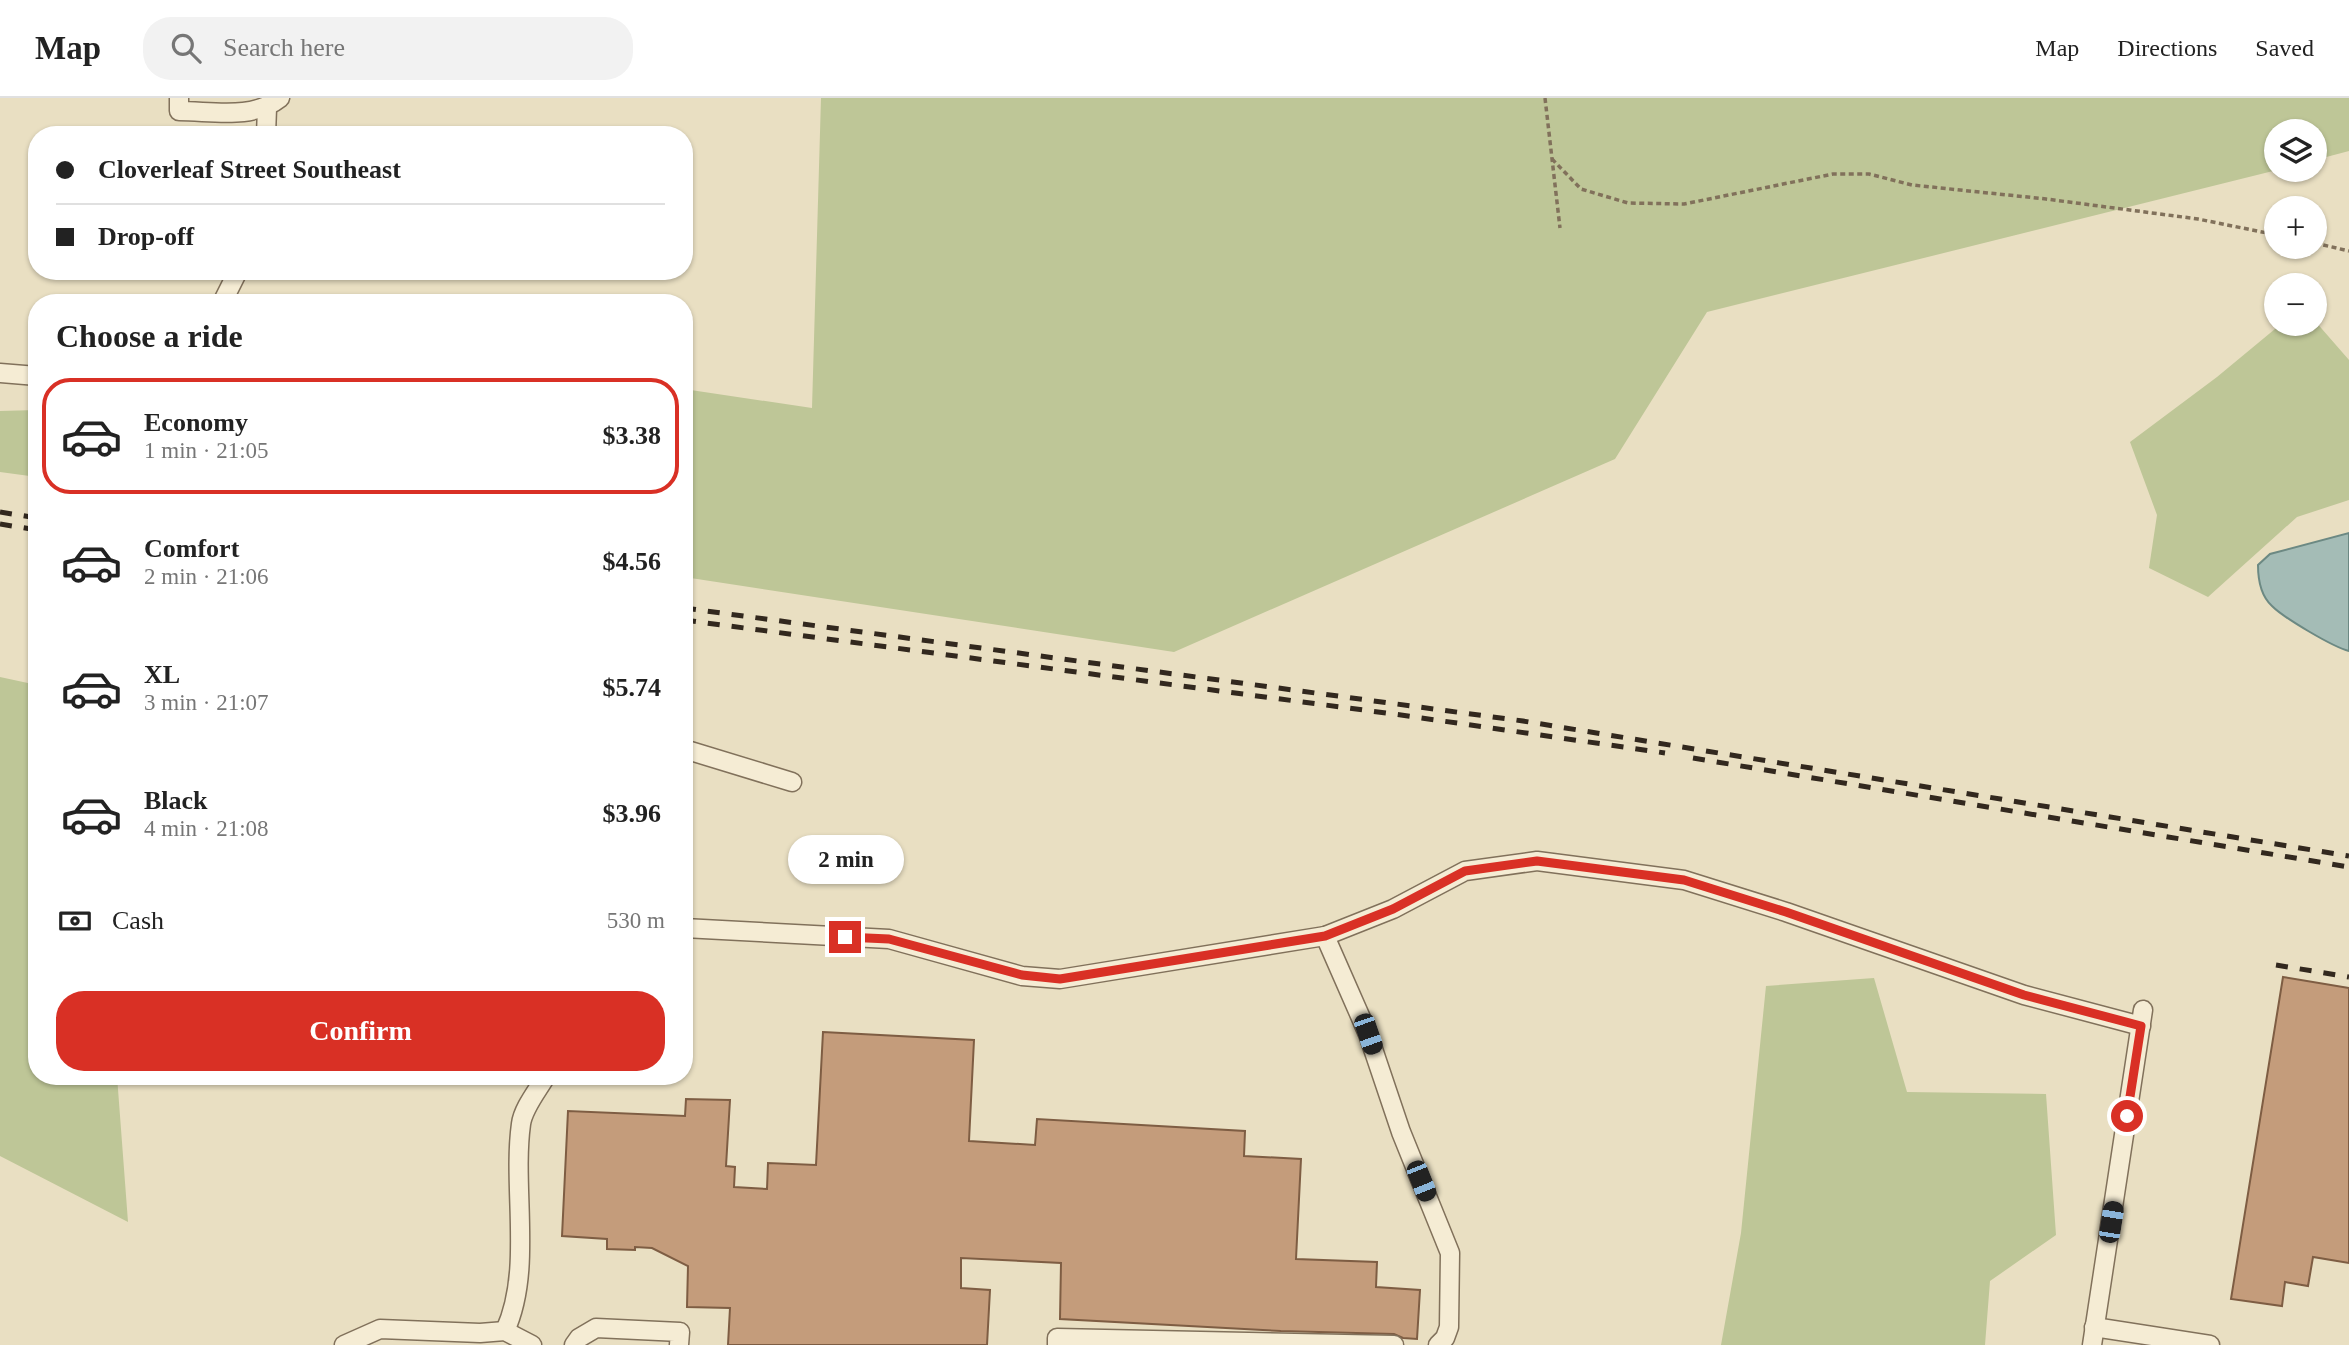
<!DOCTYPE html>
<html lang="en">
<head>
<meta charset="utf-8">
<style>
  body { margin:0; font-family:"Times New Roman",serif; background:#f2f2f2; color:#222; height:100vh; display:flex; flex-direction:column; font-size:26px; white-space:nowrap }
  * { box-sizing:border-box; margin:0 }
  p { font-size:23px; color:#767676 }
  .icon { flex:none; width:38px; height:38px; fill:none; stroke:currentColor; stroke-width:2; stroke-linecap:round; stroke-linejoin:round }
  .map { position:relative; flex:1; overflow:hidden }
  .side { position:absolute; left:28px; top:196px; width:665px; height:791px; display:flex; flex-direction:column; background:#fff; border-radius:28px; box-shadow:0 2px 5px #0004 }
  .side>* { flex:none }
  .banner { position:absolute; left:28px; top:28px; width:665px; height:154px; border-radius:28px; box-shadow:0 2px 5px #0004; display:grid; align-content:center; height:154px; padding:0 28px; background:#fff }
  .controls { position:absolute; left:2264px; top:21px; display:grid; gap:14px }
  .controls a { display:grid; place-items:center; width:63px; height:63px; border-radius:50%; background:#fff; box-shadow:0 2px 5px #0004; font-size:35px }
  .end { position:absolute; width:32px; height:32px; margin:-16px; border:9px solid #d93025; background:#fff; box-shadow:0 0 0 4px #fff }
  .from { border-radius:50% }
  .bubble { position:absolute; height:49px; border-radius:24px; background:#fff; box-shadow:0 2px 5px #0004; font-size:23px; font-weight:800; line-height:49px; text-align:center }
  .car { position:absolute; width:21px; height:42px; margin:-21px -10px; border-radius:9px; box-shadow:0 0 5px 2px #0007; background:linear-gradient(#222 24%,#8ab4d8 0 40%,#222 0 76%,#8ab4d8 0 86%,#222 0) }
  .banner b { display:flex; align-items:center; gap:24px; height:66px; font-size:26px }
  .banner b+b { border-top:2px solid #e0e0e0 }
  .banner i { width:18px; height:18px; background:#222 }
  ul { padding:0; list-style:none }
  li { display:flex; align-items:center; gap:21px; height:116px; margin:0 14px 10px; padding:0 14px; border:4px solid transparent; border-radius:28px }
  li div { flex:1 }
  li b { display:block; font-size:26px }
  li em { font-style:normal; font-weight:800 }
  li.current { border-color:#d93025 }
  li>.icon { width:63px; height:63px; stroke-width:1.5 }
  h2 { padding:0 28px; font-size:32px; line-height:84px }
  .pay { display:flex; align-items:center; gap:18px; height:77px; padding:0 28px; font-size:26px }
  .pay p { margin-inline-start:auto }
  .button { display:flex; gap:14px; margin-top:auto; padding:14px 28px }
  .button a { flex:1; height:80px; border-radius:28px; background:#d93025; color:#fff; font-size:28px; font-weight:800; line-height:80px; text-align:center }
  header { display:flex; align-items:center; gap:42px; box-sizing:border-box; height:98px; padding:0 35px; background:#fff; border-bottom:2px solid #e0e0e0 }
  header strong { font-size:33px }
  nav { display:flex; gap:38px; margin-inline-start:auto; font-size:24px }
  .search { width:490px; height:63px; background:#f2f2f2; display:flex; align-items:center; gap:18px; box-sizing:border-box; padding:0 24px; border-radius:28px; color:#767676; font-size:26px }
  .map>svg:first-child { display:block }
  .green { fill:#bec697 }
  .water { fill:#a4bcb6; stroke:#6c8983; stroke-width:2 }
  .building { fill:#c49c7b; stroke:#7e5d43; stroke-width:2 }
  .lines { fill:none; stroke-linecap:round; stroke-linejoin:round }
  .minor-casing { stroke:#81715b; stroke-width:21 }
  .path { stroke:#81715b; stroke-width:3.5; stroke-dasharray:5 3.5; stroke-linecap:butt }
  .minor { stroke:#f5ecd4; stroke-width:18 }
  .rail { stroke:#32281e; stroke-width:5; stroke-dasharray:12 12; stroke-linecap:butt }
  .route { stroke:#d93025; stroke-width:9 }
</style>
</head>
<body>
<header>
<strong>Map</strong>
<div class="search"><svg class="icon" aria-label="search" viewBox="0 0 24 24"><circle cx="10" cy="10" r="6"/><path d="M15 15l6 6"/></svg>Search here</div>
<nav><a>Map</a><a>Directions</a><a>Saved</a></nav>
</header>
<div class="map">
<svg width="2349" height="1247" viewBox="0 0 2349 1247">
  <rect width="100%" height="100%" fill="#e9dfc2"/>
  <g class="green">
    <path d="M821,0H2349V53L2315,62V33H2277V72L1707,214L1615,361L1174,554L684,479V291L812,310Z"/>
    <path d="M2315,223L2349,262V402L2297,419L2208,499L2149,470L2157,417L2130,344L2217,279L2281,226H2315Z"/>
    <path d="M37,312V379L0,374V313Z"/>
    <path d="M0,579L37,587V978H117L128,1124L0,1058Z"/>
    <path d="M1874,880L1907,994L2046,996L2056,1137L1990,1183L1985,1247H1721L1741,1135L1766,888Z"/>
  </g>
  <path class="water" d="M2349,435V553C2333,549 2284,520 2272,508C2261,498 2258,481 2258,467L2270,456Z"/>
  <g class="building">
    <path d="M2283,879L2349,890V1165L2313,1159L2308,1188L2285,1184L2282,1208L2231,1201Z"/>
    <path d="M823,934L974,942L969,1043L1035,1047L1037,1021L1245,1033L1244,1058L1301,1061L1296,1161L1377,1164L1376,1189L1420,1192L1417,1241L1403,1240L1394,1236L1281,1233L1060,1221L1061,1165L961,1160V1190L990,1192L987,1247H728L730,1210L687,1209L688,1168L652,1150L635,1149V1152L607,1151V1141L562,1138L568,1013L685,1018L686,1001L730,1002L726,1068L735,1069L734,1089L767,1091L768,1065L816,1067Z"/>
  </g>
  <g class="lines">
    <g class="minor-casing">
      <g id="minor">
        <path d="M179,0V13C213,13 252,22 280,0"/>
        <path d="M266,37L267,10"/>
        <path d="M222,205L238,173"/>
        <path d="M0,275L37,278"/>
        <path d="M684,651L792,684"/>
        <path d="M684,830L889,841L1022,878L1060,881L1325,838L1393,811L1465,773L1537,763L1684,782L1786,814L2024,897L2141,928"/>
        <path d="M1325,838L1368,936L1401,1034L1450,1155L1449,1229L1445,1240L1438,1247"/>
        <path d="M2094,1229L2210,1247"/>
        <path d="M505,1233C533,1172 512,1091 521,1026C523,1010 538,992 546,978"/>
        <path d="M344,1247L380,1231L480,1235L505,1233L532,1247"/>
        <path d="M574,1247L579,1240L596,1230L680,1234L679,1247"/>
        <path d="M1057,1247V1240L1394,1247"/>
        <path d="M2092,1247L2143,912"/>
      </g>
    </g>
    <g class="path">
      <path d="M1545,0L1560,130"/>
      <path d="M1552,61L1581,91L1628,105L1684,106L1833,76H1869L1912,87L2046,101L2198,121L2277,137"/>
      <path d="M2315,145L2349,153"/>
    </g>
    <use href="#minor" class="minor"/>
    <g class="rail">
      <path d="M0,414L37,420"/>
      <path d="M0,426L37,432"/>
      <path d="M684,510L1523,623L2349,758"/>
      <path d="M684,522L1401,617L1665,655"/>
      <path d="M1693,660L2349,769"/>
      <path d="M2276,867L2349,879"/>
    </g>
  </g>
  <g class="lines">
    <path class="route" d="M845,839L889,841L1022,877L1060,881L1325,838L1393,811L1465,773L1537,763L1684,782L1786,814L2024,897L2141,928L2127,1018"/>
  </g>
</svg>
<div class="controls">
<a><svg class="icon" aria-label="layers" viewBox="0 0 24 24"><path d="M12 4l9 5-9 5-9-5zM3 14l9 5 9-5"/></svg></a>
<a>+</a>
<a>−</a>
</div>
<i class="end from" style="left:2127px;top:1018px"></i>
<i class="end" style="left:845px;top:839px"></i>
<div class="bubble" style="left:788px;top:737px;width:116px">2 min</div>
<i class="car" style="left:1368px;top:936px;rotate:161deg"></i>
<i class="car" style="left:1421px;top:1083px;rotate:158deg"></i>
<i class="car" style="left:2111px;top:1124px;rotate:9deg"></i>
<div class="banner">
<b><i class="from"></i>Cloverleaf Street Southeast</b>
<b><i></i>Drop-off</b>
</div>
<section class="side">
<h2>Choose a ride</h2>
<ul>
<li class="current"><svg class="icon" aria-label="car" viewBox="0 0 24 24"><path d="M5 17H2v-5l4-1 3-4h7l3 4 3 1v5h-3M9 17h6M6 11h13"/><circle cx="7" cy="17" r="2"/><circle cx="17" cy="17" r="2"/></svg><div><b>Economy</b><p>1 min · 21:05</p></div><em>$3.38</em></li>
<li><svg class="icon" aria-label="car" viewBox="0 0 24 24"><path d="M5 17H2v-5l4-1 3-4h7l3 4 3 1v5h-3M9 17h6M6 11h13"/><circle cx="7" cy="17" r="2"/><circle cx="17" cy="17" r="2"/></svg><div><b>Comfort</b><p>2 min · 21:06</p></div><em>$4.56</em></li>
<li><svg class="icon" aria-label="car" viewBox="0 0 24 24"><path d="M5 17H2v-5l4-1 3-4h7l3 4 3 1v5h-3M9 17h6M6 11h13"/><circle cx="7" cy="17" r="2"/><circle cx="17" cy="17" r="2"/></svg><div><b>XL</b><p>3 min · 21:07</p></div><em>$5.74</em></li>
<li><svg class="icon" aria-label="car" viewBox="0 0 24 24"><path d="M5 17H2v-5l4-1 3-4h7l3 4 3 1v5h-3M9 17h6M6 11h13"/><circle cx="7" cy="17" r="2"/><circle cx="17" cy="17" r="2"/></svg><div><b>Black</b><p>4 min · 21:08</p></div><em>$3.96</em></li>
</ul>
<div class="pay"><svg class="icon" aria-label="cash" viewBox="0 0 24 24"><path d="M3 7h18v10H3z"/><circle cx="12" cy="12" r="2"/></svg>Cash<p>530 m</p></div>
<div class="button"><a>Confirm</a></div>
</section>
</div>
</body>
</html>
